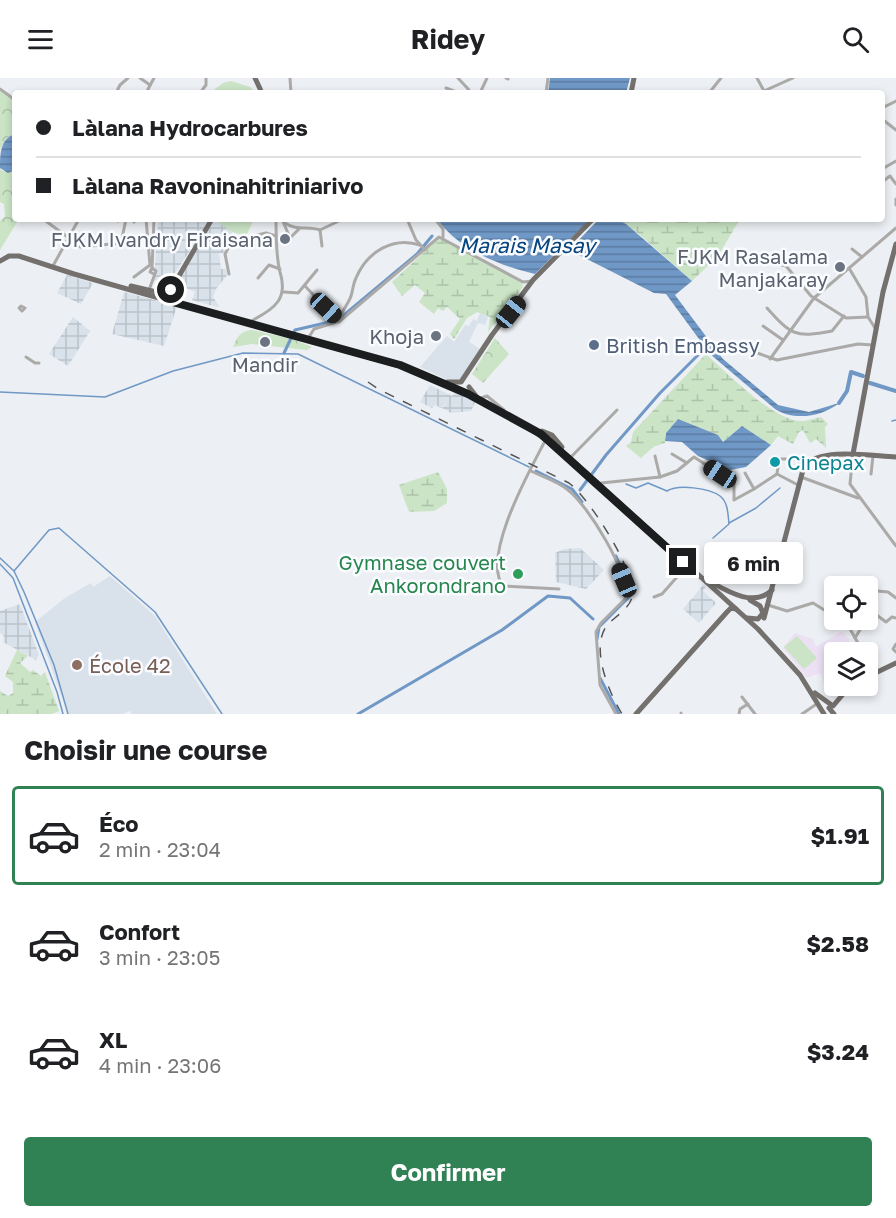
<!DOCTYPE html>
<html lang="fr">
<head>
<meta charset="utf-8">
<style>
  body { margin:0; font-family:"Golos Text",sans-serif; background:#f6f6f6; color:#202124; height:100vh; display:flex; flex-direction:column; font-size:22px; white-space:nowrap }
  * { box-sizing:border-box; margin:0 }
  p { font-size:20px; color:#757577 }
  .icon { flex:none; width:33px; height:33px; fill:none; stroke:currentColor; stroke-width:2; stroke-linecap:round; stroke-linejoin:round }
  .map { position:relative; height:636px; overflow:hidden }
  .side { display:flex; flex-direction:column; background:#fff; flex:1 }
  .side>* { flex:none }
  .hud { position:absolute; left:12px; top:12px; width:873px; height:132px; border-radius:6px; box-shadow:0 3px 9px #0003; display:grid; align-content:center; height:132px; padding:0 24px; background:#fff }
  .controls { position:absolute; left:824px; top:498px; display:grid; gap:12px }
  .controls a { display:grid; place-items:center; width:54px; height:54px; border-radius:6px; background:#fff; box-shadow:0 3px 9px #0003; font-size:30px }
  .end { position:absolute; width:27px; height:27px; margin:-14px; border:8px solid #1c1d1e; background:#fff; box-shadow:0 0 0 3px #fff }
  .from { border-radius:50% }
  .bubble { position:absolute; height:42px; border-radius:6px; background:#fff; box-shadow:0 3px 9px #0003; font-size:20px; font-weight:700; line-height:42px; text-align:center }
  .car { position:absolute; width:18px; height:36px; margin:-18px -9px; border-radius:8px; box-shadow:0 0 4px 2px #0007; background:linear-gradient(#222 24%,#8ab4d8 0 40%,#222 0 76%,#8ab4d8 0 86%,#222 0) }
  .hud b { display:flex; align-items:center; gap:21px; height:57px; font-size:22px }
  .hud b+b { border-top:2px solid #e0e0e0 }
  .hud i { width:15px; height:15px; background:#202124 }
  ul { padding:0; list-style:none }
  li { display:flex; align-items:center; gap:18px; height:99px; margin:0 12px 9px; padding:0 12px; border:3px solid transparent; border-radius:6px }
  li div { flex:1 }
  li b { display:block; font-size:22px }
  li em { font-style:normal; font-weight:700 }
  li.active { border-color:#308254 }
  li>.icon { width:54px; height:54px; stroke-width:1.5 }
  h2 { padding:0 24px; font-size:27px; line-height:72px }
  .button { display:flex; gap:12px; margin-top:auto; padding:12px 24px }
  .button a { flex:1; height:69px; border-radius:6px; background:#308254; color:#fff; font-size:24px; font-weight:700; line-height:69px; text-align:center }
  header { display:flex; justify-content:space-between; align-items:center; height:78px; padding:0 24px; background:#fff; font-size:27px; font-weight:700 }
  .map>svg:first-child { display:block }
  .built { fill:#d9e2eb }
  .industrial { fill:url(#industrial-grid) }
  .education { fill:#ece0f4 }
  .wetland { fill:url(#wetland-marsh) }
  .park { fill:url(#park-crowns) }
  .garden { fill:#cae4c5 }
  .water { fill:url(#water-rules) }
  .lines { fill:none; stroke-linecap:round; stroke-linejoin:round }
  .stream { stroke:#7098c6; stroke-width:1.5 }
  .canal { stroke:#7098c6; stroke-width:3 }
  .river { stroke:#7098c6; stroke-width:4 }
  .minor { stroke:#abaaa8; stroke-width:3 }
  .major { stroke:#73706d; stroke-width:5 }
  .rail { stroke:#535456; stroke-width:1.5; stroke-dasharray:10 10; stroke-linecap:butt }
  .route { stroke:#1c1d1e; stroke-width:8 }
  .worship-dot { fill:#6b7280; stroke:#fafcff; stroke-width:2 }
  .service-dot { fill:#5c6f8a; stroke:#fafcff; stroke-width:2 }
  .culture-dot { fill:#0f9aa8; stroke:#fafcff; stroke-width:2 }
  .leisure-dot { fill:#2e9e5b; stroke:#fafcff; stroke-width:2 }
  .education-dot { fill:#8d6e63; stroke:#fafcff; stroke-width:2 }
  .labels { text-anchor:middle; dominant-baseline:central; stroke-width:5; stroke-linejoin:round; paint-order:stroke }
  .worship-label { font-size:20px; fill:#5b616d; stroke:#fafcff; text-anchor:end }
  .service-label { font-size:20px; fill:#4e5e75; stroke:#fafcff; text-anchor:start }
  .culture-label { font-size:20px; fill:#0d838f; stroke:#fafcff; text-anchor:start }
  .leisure-label { font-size:20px; fill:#27864d; stroke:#fafcff; text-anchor:end }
  .education-label { font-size:20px; fill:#785e54; stroke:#fafcff; text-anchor:start }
  .water-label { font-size:21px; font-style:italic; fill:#08457e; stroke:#fafcff }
</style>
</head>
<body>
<header><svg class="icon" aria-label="menu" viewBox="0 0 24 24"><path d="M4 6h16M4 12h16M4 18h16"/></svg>Ridey<svg class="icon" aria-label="search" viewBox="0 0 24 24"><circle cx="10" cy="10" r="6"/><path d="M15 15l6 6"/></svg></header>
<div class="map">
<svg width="896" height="636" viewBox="0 0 896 636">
  <defs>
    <pattern id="industrial-grid" width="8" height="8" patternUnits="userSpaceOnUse" patternTransform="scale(1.5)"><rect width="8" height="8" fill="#d9e2eb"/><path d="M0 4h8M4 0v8" fill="none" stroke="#bac1c9"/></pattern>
    <pattern id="wetland-marsh" width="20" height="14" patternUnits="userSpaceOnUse" patternTransform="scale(1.5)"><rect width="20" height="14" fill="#cae4c5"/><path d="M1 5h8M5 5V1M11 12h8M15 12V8" fill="none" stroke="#adc3a9"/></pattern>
    <pattern id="park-crowns" width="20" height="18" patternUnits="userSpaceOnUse" patternTransform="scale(1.5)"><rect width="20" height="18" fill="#cae4c5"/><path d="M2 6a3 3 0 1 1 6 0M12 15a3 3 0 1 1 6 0" fill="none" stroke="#adc3a9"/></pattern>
    <pattern id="water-rules" width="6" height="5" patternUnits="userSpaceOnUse" patternTransform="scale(1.5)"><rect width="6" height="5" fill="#7098c6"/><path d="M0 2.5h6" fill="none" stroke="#5b7ba0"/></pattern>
  </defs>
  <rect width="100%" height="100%" fill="#eceff3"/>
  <g class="built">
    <path d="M480,235L488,239L485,247L478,245L469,264L480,271L461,301L450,303L420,289L447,258L454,264L465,247L469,248L473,241L477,243Z"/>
    <path d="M110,498L155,538L217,636H132L130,633L123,636H68L35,544L65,520L91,505L93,509Z"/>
  </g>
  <g class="industrial">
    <path d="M158,141H211L175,195L154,203Z"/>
    <path d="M215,142L231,152L235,161L231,162L223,175H219L221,191H226L228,196L216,211L213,219L219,228L217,229L192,222L195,214L179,207L178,200Z"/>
    <path d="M67,197L93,205L81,226L57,215Z"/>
    <path d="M124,214L177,228L164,268L112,256Z"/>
    <path d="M73,239L90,253L68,288L49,276Z"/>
    <path d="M430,307L452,318L456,313L476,322L471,333L451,335L442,330L448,322L441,330L435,327L432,330L420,324Z"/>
    <path d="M580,470L604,492L586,511L556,504L555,475L564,471Z"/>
    <path d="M704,506L706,508L703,513L716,525L699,545L683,531Z"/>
    <path d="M20,526L39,577L36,582L3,564L4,558L0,555V533Z"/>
  </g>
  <path class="education" d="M842,553L850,562L843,570L848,574H834V601L824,605L820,595L807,600L783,570L795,555L813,561L816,569Z"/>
  <g class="wetland">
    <path d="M616,141H740L718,178L692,203L639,156Z"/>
    <path d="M438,161L446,162L522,205L523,209L488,254L490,239L477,234L467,240L454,261L450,256L460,241L447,229L443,233L438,230L434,236L419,224L425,215L415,207L402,218L392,204Z"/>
    <path d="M706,276C726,294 776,346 804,343C809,342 816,340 821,339L828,346L825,349L826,370L816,361L810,365L803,352L799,354L793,366L778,358L771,367L742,348L723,364L718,357L678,341L665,356V365L653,369L641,380L626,368L631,364L633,354Z"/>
    <path d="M438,394L447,411V425L434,433L409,434L399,407Z"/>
    <path d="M17,572L28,578L20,585L30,594L33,592L41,598L45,594L59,633L52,636H0V613L8,618L13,615V604L5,598Z"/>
  </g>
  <g class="park">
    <path d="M0,11L15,22V56L8,59L0,71Z"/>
    <path d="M0,90L2,93L15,92V141H19L0,172V143L5,138L4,126L0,124Z"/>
    <path d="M252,252L292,261L312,269L307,272L252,266L233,269C237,259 240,253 252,252Z"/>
    <path d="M495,260L509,276L483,305L472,296Z"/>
  </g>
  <g class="garden">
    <path d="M231,3L250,9L257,15H210L223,5Z"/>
    <path d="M254,141L247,156C233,158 226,149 215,142Z"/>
    <path d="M797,558L817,580L804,591L784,569Z"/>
  </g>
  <g class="water">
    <path d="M550,0H630L626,15H548Z"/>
    <path d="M15,56V92L8,95L0,90C0,76 0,61 15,56Z"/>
    <path d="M437,141H590L535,196C500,188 458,171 437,141Z"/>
    <path d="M599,141H616L626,146L692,203L675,217L723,281L778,327L809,334L839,325C822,339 794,343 775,331L710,276L666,216L654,215L575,175V166Z"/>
    <path d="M678,341L718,357L723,364L742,348L771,367L746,389L730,392L698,378L682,364L665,363L666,355Z"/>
  </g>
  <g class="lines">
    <g class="stream">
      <path d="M0,314L105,319L173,293L243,275L298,276L529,389"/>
      <path d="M892,343L896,342"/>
      <path d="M626,406L636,410L648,405L667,413C678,406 709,410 720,418C728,424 728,436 729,446L713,460"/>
      <path d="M729,445L756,430L780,410"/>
      <path d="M0,480L14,493L24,514L54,587L68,636"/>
      <path d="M0,486L13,500L57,614L63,636"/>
      <path d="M14,493L49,452L59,450L155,534L222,636"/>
    </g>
    <g class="canal">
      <path d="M284,275L295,252L338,242L417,176L432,158"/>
      <path d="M536,393L572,411L582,424"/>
      <path d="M580,412L606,377L660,315L705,270"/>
      <path d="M597,561L599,549L630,518L629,508L616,478"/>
      <path d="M600,600L619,636"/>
      <path d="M358,636L502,552L548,518L570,520L593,541"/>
    </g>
    <g class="river">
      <path d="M870,305L896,313"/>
      <path d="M839,325L847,313L851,294L863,298"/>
    </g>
    <g class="minor">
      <path d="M140,0L150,7"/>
      <path d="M290,0L291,15"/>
      <path d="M458,0L469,12"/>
      <path d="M506,0L508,1"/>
      <path d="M757,0L764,13L793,0"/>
      <path d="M446,10L459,15"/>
      <path d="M0,11L15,22"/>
      <path d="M116,15L120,7L128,0"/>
      <path d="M146,15L154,0"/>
      <path d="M200,15L206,7V0"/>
      <path d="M480,15L487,0"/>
      <path d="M546,15L548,0"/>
      <path d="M709,15L721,0"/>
      <path d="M882,30L896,23"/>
      <path d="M882,41L896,52"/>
      <path d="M882,91L896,83"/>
      <path d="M882,104L890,98L896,106"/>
      <path d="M896,121V127"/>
      <path d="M43,141L69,160"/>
      <path d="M113,141L118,143"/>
      <path d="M282,141L290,160L299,151"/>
      <path d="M407,141L416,162L425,172"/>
      <path d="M435,141L443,151V159"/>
      <path d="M134,144L135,141"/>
      <path d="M285,145C296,153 308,148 320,152L343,141"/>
      <path d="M320,152L322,168"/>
      <path d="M65,166L81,169L121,165L126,141"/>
      <path d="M852,171L862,179"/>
      <path d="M774,185L786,188L811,218L846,240L868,239"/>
      <path d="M54,186L79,141"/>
      <path d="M849,190L866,219L868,239L875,250"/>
      <path d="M152,191L154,141"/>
      <path d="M229,196L225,176L232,163L266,155L276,158"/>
      <path d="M134,199L150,187L146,141"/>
      <path d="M258,200L269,187L280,191"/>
      <path d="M305,208L339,244"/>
      <path d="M149,212L156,193L152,190L150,194L154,196"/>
      <path d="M284,214L298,215L317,192"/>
      <path d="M21,228L25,230L22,233L19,230Z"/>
      <path d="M767,230C791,257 795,260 832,253L844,238"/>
      <path d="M253,242C276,230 288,220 280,194C276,179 276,157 276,141"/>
      <path d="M340,243C340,234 348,227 351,218C353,212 353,206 356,200C367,174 393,158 420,167"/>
      <path d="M763,248L783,262"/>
      <path d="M309,259L314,251L340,243L439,159L523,204L532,203"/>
      <path d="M711,267L740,269L777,282L858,266L873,267"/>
      <path d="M26,279L35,285H39"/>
      <path d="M770,281L814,220L896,150"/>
      <path d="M481,320L487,318L504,332"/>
      <path d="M545,363C530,392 481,479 503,508L559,511"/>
      <path d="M672,376L687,385"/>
      <path d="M853,376L850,406L896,468"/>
      <path d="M572,378L617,332"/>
      <path d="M655,378L660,399"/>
      <path d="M531,393C543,399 558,403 568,412C587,426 632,498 625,521L601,545L596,554L600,607L616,636"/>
      <path d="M745,395L754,411L777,396L798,407"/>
      <path d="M777,396L779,381H796L804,388"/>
      <path d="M871,396L873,378"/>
      <path d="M801,399L858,420"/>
      <path d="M601,405L660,399L677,393L694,379L720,396L734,398V422L754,411"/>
      <path d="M867,512L888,514L896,520"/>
      <path d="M654,519L662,516L677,499L695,493"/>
      <path d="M768,527L787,533L813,525L834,538"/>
      <path d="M867,541L874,535L886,544L892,539L896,540"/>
      <path d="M845,542L863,574"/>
      <path d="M855,560L866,542"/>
      <path d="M896,566L893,571L896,574"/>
      <path d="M867,583L874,596"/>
      <path d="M742,619L755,636"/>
      <path d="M681,635V636"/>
      <path d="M739,636L740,631L748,626"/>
      <path d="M802,636L818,625"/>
    </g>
    <g class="major">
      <path d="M255,0L262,15"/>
      <path d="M631,15L634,0"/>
      <path d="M0,183L9,178H19L74,196L414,292L455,309L524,346L569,379L758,551L800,597L824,636"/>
      <path d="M131,208L173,218"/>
      <path d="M173,208V218L178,221"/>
      <path d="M172,210L212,141"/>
      <path d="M447,304H461L492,257L533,202L593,141"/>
      <path d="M469,309L476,318"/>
      <path d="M542,353L552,357L562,369"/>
      <path d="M853,376L883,214L896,166"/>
      <path d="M709,503C727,513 754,530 772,512"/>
      <path d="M747,540L758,541L763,535L760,528L750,522"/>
      <path d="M764,540L804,388C821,369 871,378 896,379"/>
      <path d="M867,599L896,585"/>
      <path d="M815,615L833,628L850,608"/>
      <path d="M829,630L834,636"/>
      <path d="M636,636L727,534L731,530L736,531"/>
    </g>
    <path class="rail" d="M368,304L378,311L569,405C589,420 637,494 632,519C630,530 615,539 608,546C589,568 609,615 622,636"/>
  </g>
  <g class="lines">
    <path class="route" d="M171,212L167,219L169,223L400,287L468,316L541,356L683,484"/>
  </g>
  <g class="worship-dot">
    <circle cx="285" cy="161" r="6"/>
    <circle cx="840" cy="189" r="6"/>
    <circle cx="436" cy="258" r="6"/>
    <circle cx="265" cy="264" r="6"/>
  </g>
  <circle class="service-dot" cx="594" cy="267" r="6"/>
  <circle class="culture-dot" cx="775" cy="384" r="6"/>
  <circle class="leisure-dot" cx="518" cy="496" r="6"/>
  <circle class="education-dot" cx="77" cy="587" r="6"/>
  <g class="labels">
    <g class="worship-label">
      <text x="273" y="161">FJKM Ivandry Firaisana</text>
      <text x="828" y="178">FJKM Rasalama<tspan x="828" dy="23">Manjakaray</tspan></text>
      <text x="424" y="258">Khoja</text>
      <text x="265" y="286" text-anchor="middle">Mandir</text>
    </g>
    <g class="service-label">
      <text x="606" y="267">British Embassy</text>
    </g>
    <g class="culture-label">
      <text x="787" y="384">Cinepax</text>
    </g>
    <g class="leisure-label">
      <text x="506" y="484">Gymnase couvert<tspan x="506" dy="23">Ankorondrano</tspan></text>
    </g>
    <g class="education-label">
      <text x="89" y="587">École 42</text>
    </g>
    <g class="water-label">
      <text x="527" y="167">Marais Masay</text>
    </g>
  </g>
</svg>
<div class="controls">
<a><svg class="icon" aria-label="locate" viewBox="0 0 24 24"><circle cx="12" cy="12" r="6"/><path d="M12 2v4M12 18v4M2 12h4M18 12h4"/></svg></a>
<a><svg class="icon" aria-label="layers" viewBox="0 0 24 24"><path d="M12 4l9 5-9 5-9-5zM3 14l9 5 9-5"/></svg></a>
</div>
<i class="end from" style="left:171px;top:212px"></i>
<i class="end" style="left:683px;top:484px"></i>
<div class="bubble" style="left:704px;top:464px;width:99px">6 min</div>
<i class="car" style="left:326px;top:230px;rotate:133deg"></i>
<i class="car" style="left:511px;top:234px;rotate:39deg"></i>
<i class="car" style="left:720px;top:396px;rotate:303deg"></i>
<i class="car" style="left:624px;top:502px;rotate:337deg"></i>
<div class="hud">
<b><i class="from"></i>Làlana Hydrocarbures</b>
<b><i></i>Làlana Ravoninahitriniarivo</b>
</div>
</div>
<section class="side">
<h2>Choisir une course</h2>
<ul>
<li class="active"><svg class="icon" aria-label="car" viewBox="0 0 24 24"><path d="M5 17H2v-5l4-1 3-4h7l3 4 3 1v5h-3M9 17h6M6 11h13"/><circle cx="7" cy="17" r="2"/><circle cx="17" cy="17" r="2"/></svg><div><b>Éco</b><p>2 min · 23:04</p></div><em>$1.91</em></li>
<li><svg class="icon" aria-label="car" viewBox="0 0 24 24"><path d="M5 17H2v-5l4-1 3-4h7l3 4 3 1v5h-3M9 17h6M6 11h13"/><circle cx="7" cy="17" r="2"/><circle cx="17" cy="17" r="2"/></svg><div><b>Confort</b><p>3 min · 23:05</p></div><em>$2.58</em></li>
<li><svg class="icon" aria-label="car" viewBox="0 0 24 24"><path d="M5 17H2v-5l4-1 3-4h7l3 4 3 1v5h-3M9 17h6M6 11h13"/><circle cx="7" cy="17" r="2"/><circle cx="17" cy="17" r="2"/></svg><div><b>XL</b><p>4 min · 23:06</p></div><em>$3.24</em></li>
</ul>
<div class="button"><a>Confirmer</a></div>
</section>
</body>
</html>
